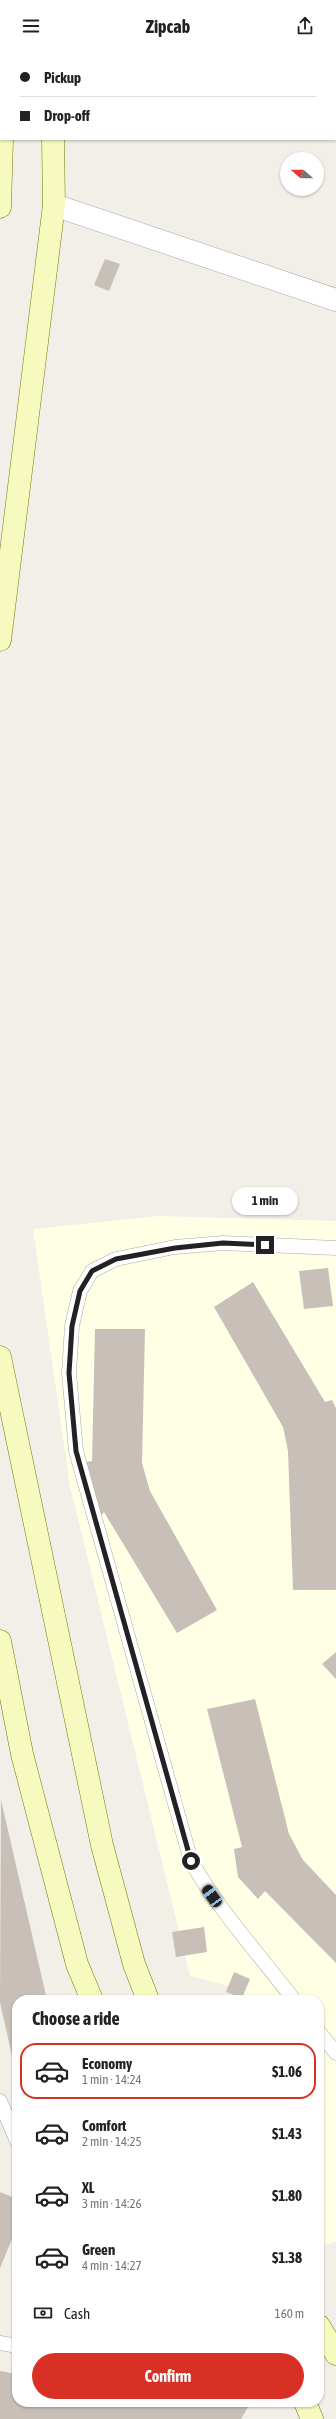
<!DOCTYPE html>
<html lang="en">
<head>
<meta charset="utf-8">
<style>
  body { margin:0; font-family:"Asap Condensed",sans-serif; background:#f6f6f6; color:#222; height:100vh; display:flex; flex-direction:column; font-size:15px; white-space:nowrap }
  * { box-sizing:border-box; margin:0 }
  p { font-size:13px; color:#767676 }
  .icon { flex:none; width:22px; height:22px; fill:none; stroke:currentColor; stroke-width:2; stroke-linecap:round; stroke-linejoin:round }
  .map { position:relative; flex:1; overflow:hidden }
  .drawer { position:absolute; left:12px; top:1943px; width:312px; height:412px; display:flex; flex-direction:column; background:#fff; border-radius:16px; box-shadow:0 1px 3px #0004 }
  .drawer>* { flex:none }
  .guide { position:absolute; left:0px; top:0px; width:336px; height:88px; box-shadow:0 1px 3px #0004; display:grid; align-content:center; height:88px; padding:0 20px; background:#fff }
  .needle { width:26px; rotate:290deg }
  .tools { position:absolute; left:280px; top:100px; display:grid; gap:8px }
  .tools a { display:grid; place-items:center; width:44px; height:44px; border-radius:50%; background:#fff; box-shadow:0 1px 3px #0004; font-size:20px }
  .end { position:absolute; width:18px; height:18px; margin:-9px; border:5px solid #222; background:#fff; box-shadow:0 0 0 2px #fff }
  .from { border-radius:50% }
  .bubble { position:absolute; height:28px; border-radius:14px; background:#fff; box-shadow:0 1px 3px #0004; font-size:13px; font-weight:700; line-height:28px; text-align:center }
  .car { position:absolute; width:12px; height:24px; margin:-12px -6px; border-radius:5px; box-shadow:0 0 3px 1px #0007; background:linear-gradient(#222 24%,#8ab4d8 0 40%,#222 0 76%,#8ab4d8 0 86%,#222 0) }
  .guide b { display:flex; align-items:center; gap:14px; height:38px; font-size:15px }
  .guide b+b { border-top:1px solid #e0e0e0 }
  .guide i { width:10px; height:10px; background:#222 }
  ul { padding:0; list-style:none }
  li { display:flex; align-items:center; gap:12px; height:56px; margin:0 8px 6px; padding:0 12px; border:2px solid transparent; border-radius:16px }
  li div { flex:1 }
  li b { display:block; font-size:15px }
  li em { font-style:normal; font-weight:700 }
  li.active { border-color:#d93025 }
  li>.icon { width:36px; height:36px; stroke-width:1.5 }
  h2 { padding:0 20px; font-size:18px; line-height:48px }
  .pay { display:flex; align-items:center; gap:10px; height:44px; padding:0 20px; font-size:15px }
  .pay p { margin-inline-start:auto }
  .primary-button { display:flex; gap:8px; margin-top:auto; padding:8px 20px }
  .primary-button a { flex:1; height:46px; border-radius:24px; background:#d93025; color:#fff; font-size:16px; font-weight:700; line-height:46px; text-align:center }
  header { display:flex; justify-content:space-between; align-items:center; height:52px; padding:0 20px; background:#fff; font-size:18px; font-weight:700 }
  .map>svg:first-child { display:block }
  .education { fill:#ffffe5 }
  .building { fill:#c7bfb8 }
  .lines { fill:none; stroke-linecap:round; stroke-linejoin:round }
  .service-casing { stroke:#a9a9a9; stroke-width:15 }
  .minor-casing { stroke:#a9a9a9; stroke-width:23 }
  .secondary-casing { stroke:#707d05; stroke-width:23 }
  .service { stroke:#fff; stroke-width:14 }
  .minor { stroke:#fff; stroke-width:22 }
  .secondary { stroke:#f7fabf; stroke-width:22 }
  .route { stroke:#222; stroke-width:5 }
</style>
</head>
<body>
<header><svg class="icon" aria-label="menu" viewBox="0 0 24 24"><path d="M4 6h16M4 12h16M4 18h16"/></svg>Zipcab<svg class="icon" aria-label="share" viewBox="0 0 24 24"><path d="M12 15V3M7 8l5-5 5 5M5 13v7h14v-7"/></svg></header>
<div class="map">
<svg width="336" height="2367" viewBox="0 0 336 2367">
  <rect width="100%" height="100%" fill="#f2efe9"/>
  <path class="education" d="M159,1164L336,1169V2190L321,2194L319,2190V1948H238L241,1937L190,1924L70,1434L33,1177Z"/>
  <g class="building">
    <path d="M105,207L120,212L109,239L94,233Z"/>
    <path d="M328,1216L333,1254L304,1257L299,1219Z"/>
    <path d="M253,1230L325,1350L332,1348L336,1356V1538H293L288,1399L283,1375L214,1255Z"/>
    <path d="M95,1277H145L142,1411L150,1439L217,1558L177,1581L104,1460L99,1466L85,1410L92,1409Z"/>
    <path d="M336,1600V1627L322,1612Z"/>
    <path d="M255,1647L289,1782L303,1808L336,1843V1911L265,1839L258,1847L238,1825L234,1797L242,1795L207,1657Z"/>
    <path d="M1,1748L47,1948H17V2012L12,2004L0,1950Z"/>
    <path d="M204,1875L207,1900L176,1905L172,1880Z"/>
    <path d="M234,1920L250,1927L242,1946L226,1940Z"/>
    <path d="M0,2140L17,2147V2175L0,2216Z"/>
    <path d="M0,2319L17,2322V2350H251L241,2367H0Z"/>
  </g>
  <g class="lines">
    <g class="service-casing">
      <g id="service">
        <path d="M294,1948C259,1902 219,1859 191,1809L76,1399L69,1321L72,1274L80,1239L92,1219L116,1207L175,1195L223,1191L336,1196"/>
        <path d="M319,1980L336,2001"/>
        <path d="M0,2049L17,2089"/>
        <path d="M0,2291L17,2294"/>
      </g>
    </g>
    <g class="minor-casing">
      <path id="minor" d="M54,153L336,248"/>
    </g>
    <g class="secondary-casing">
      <g id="secondary">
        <path d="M2,0V1"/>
        <path d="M49,0V1"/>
        <path d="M0,155L2,87"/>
        <path d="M0,588L54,153L53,87"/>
        <path d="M0,1305L102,1793L134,1912L148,1948"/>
        <path d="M0,1589L22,1702L77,1912L92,1948"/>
        <path d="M319,2274L336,2302"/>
        <path d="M305,2350L312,2367"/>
      </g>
    </g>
    <use href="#service" class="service"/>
    <use href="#minor" class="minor"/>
    <use href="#secondary" class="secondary"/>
  </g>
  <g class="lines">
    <path class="route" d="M191,1809L76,1399L69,1321L72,1274L80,1239L92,1219L116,1207L175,1196L223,1191L265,1193"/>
  </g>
</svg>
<div class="tools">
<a><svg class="needle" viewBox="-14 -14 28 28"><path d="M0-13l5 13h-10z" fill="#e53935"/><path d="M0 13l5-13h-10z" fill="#767676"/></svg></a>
</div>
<i class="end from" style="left:191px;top:1809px"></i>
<i class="end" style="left:265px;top:1193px"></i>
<div class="bubble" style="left:232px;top:1135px;width:66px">1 min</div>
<i class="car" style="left:212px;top:1844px;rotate:324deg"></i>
<div class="guide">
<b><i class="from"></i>Pickup</b>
<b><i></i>Drop-off</b>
</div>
<section class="drawer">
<h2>Choose a ride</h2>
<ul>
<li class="active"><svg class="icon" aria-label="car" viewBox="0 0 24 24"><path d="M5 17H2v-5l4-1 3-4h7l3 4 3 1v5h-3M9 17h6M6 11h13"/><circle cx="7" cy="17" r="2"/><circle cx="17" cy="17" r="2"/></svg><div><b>Economy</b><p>1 min · 14:24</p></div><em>$1.06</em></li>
<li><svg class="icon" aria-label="car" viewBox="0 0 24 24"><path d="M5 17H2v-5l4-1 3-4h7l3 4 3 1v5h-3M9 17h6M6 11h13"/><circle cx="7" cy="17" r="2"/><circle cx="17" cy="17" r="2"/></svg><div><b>Comfort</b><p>2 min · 14:25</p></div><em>$1.43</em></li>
<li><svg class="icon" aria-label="car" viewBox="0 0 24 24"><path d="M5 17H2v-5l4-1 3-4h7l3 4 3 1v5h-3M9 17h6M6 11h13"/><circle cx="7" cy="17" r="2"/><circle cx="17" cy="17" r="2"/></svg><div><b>XL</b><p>3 min · 14:26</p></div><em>$1.80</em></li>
<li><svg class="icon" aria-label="car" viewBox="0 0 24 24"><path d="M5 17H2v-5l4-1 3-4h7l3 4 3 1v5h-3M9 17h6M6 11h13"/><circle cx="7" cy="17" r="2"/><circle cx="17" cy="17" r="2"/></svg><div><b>Green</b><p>4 min · 14:27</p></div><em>$1.38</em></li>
</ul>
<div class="pay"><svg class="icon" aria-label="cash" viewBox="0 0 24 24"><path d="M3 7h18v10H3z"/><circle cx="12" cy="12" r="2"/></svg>Cash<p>160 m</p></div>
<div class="primary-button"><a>Confirm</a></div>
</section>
</div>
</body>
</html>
